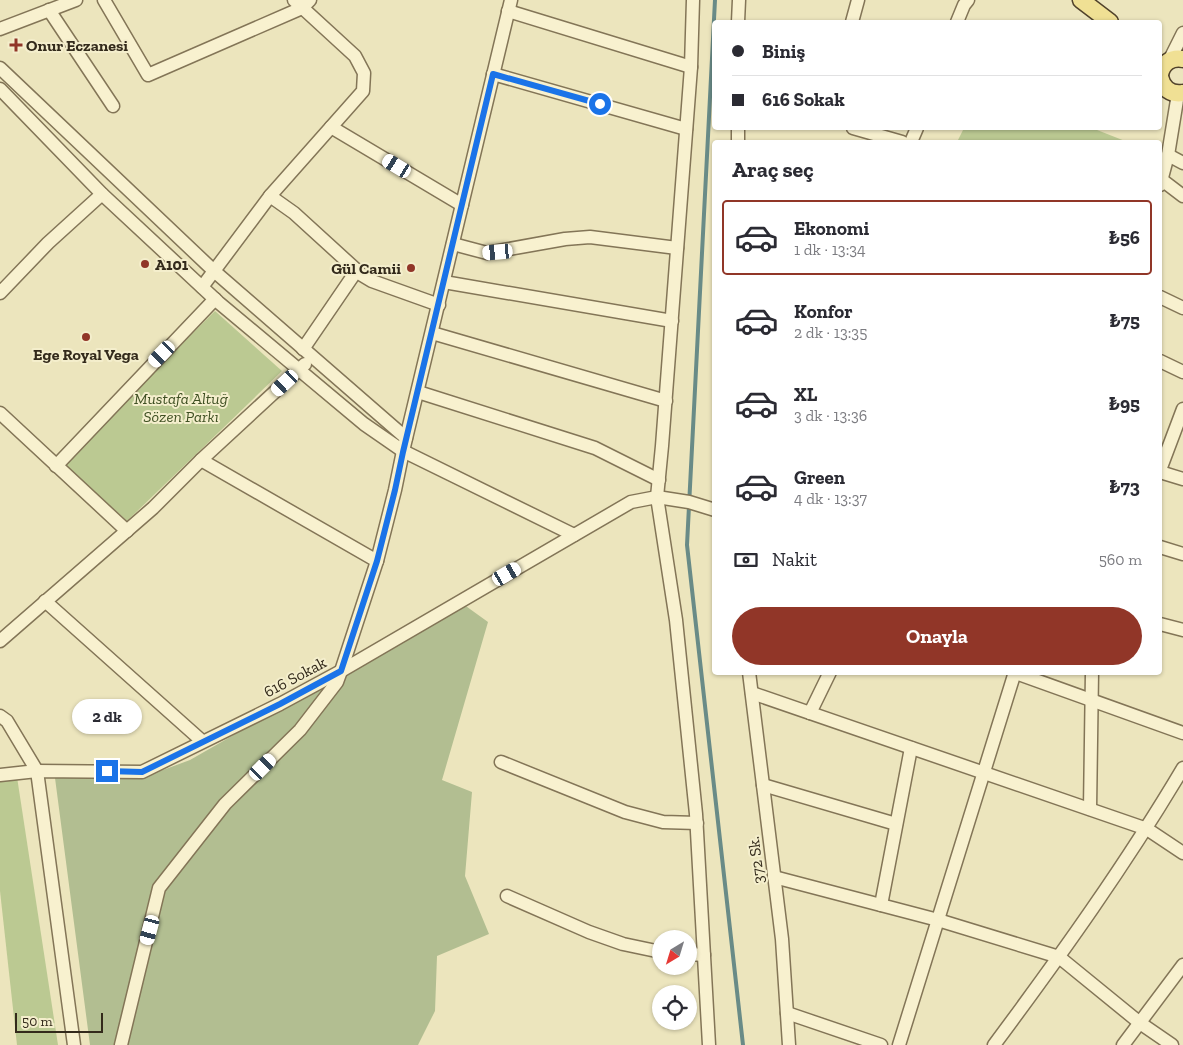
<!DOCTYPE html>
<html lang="tr">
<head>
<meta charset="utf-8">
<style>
  body { margin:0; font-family:"Zilla Slab",serif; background:#f7f7f7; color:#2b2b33; height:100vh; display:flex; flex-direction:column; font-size:19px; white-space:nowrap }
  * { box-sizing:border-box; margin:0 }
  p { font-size:16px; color:#7c7c81 }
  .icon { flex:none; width:28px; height:28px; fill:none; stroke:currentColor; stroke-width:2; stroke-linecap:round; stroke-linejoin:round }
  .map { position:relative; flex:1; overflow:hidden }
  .drawer { position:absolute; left:712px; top:140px; width:450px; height:535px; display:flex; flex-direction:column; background:#fff; border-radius:5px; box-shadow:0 1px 4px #0004 }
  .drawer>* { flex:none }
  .guide { position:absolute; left:712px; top:20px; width:450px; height:110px; border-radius:5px; box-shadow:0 1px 4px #0004; display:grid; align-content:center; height:110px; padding:0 20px; background:#fff }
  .needle { width:32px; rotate:218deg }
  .controls { position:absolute; left:652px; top:930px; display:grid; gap:10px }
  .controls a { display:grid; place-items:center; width:45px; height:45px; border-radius:50%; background:#fff; box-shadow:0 1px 4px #0004; font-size:25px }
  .scale { position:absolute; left:15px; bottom:12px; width:88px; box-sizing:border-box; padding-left:5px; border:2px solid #332a1b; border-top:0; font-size:14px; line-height:18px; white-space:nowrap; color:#332a1b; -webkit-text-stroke:4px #f4eecc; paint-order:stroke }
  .end { position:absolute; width:22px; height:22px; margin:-11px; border:6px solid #1a73e8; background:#fff; box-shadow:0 0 0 2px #fff }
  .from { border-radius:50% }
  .bubble { position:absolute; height:35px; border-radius:18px; background:#fff; box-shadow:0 1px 4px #0004; font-size:16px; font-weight:700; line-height:35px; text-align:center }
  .car { position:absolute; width:15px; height:30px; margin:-15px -8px; border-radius:6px; box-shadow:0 0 4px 1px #0007; background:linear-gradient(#fff 24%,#345 0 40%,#fff 0 76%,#345 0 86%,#fff 0) }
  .guide b { display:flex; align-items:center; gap:18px; height:48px; font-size:19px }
  .guide b+b { border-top:1px solid #e1e1e2 }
  .guide i { width:12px; height:12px; background:#2b2b33 }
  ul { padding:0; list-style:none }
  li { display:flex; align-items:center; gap:15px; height:75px; margin:0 10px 8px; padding:0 10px; border:2px solid transparent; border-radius:5px }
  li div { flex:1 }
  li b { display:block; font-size:19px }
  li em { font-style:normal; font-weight:700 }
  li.active { border-color:#913628 }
  li>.icon { width:45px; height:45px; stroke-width:1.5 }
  h2 { padding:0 20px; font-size:22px; line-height:60px }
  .pay { display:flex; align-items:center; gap:12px; height:55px; padding:0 20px; font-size:19px }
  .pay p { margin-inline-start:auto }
  .cta { display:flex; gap:10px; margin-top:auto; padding:10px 20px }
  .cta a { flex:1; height:58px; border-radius:30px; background:#913628; color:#fff; font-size:20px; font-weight:700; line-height:58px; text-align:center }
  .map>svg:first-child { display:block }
  .green { fill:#bbc992 }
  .cemetery { fill:#b2be91 }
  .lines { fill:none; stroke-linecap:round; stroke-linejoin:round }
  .stream { stroke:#698b87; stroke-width:4 }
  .minor-casing { stroke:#837557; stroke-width:15 }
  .major-casing { stroke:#51422b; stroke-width:19 }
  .minor { stroke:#f8f1cf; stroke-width:12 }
  .major { stroke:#f0e094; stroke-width:16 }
  .route { stroke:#1a73e8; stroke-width:6 }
  .poi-dot { fill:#913628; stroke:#f4eecc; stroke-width:2 }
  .labels { text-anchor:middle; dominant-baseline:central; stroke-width:4; stroke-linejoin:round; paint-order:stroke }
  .poi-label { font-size:16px; font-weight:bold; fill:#332a1b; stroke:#f4eecc; text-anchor:start }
  .park-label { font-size:16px; font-style:italic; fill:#3e4f22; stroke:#f4eecc }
  .street-label { font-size:16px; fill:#332a1b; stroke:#f4eecc }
</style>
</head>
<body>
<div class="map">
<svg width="1183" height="1045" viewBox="0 0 1183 1045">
  <rect width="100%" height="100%" fill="#ece5bd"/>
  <g class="green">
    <path d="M964,128H1092L1125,141L957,142Z"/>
    <path d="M215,311L282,371L127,521L62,462Z"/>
    <path d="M17,777L58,1045H17L0,891V782Z"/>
  </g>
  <path class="cemetery" d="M463,604L488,622L442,780L472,792L465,876L489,934L437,956L435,1011L418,1045H90L55,778L131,776L163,770L190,760Z"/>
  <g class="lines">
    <path class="stream" d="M715,0L687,545L743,1045"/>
    <g class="minor-casing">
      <g id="minor">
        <path d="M104,0L148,75L302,8L310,0"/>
        <path d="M693,0L691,67L662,446L657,497L676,620L696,814L709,1045"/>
        <path d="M49,10L113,106"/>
        <path d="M508,11L691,67"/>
        <path d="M738,22L739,0"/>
        <path d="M852,22L858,0"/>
        <path d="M957,22L964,5L968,0"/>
        <path d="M0,29L76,0"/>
        <path d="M1169,61L1183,33"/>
        <path d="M0,68L214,271L406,438"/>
        <path d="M493,74L686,129"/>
        <path d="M0,89L102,194L218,302L364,424L403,451L574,535"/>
        <path d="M331,127L462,205"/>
        <path d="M853,128L902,142"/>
        <path d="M738,142V128"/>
        <path d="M911,142L917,128"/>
        <path d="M1168,155L1183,163"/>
        <path d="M1162,180L1183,196"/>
        <path d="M1160,185L1168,155L1178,94"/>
        <path d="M270,196L294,213L362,275L372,281L439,305"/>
        <path d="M453,244L487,253L565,239L590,237L677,248"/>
        <path d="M444,282L672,321"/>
        <path d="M202,287L270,196L363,91L364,73L355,56L294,0"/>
        <path d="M0,293L48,243L102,194"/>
        <path d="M1160,297L1183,308"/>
        <path d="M432,333L666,401"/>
        <path d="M303,349L357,270"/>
        <path d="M1160,361L1183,372"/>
        <path d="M418,392L595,448L659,480"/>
        <path d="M0,413L127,531"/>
        <path d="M201,460L377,561"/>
        <path d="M56,466L215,299"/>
        <path d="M1160,470L1183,409"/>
        <path d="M1160,472L1183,479"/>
        <path d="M1160,547L1183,554"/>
        <path d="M45,601L202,741"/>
        <path d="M1160,624L1183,630"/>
        <path d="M0,641L153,508L201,460L305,364"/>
        <path d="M749,672L782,939L789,1045"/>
        <path d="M1013,672L1183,733"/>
        <path d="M752,693L1147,829L1183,853"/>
        <path d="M810,713L830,672"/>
        <path d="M0,716L7,721L37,771L74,1045"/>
        <path d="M501,762L625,812L663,822L697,823"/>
        <path d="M0,775L37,771L142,772L280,704L341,671L631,502L657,497L689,502L715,510"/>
        <path d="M763,785L896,824"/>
        <path d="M1090,809L1092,672"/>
        <path d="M774,877L938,920L1059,957L1140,1023L1172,1045"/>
        <path d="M507,896L589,932L623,944L661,952"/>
        <path d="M881,905L911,748"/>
        <path d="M689,954L704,955"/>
        <path d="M787,1013L881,1045"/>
        <path d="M121,1045L159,888L225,804L300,730L337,682L341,671L377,561L395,490L403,451L511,0"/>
        <path d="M899,1045L1015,672"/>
        <path d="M994,1045C1061,955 1126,864 1183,768"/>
        <path d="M1123,1045L1183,965"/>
      </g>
    </g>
    <g class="major-casing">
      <g id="major">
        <path d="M1081,0L1110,22"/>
        <path d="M1160,75C1162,63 1171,57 1183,59"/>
        <path d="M1160,77C1163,89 1171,95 1183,93"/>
      </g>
    </g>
    <use href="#minor" class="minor"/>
    <use href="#major" class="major"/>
  </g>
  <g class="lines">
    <path class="route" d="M107,771L142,772L280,704L341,671L377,561L395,490L403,452L493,74L600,104"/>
  </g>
  <g class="poi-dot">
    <path d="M13.5 37.5h5v5h5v5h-5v5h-5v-5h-5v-5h5z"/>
    <circle cx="145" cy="264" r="5"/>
    <circle cx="411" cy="268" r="5"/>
    <circle cx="86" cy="337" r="5"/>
  </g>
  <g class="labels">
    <g class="poi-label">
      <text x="26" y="45">Onur Eczanesi</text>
      <text x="155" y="264">A101</text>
      <text x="401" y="268" text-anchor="end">Gül Camii</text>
      <text x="86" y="354" text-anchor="middle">Ege Royal Vega</text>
    </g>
    <g class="park-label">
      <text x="181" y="398">Mustafa Altuğ<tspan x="181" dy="18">Sözen Parkı</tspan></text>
    </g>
    <g class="street-label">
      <text transform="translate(295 677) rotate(-28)">616 Sokak</text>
      <text transform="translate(756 860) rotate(-97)">372 Sk.</text>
    </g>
  </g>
</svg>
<div class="controls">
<a><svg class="needle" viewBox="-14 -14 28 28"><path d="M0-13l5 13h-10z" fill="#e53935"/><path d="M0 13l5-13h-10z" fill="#7c7c81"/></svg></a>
<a><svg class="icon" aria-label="locate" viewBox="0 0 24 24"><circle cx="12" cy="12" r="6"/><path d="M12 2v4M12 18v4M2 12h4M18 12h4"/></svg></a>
</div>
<div class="scale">50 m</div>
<i class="end from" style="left:600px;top:104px"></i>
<i class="end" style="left:107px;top:771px"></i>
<div class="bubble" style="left:72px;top:699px;width:70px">2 dk</div>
<i class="car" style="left:397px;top:166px;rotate:301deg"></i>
<i class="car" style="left:498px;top:252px;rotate:265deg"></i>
<i class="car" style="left:162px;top:354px;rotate:224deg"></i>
<i class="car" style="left:285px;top:383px;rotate:227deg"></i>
<i class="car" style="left:507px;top:574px;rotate:60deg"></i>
<i class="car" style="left:263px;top:767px;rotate:45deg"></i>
<i class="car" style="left:150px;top:930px;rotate:195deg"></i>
<div class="guide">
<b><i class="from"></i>Biniş</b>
<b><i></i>616 Sokak</b>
</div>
<section class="drawer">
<h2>Araç seç</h2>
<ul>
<li class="active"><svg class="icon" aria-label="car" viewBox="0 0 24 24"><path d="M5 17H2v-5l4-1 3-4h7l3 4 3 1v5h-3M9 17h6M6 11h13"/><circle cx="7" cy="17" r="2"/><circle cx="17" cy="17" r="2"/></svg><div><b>Ekonomi</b><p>1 dk · 13:34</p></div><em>₺56</em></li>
<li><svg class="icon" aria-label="car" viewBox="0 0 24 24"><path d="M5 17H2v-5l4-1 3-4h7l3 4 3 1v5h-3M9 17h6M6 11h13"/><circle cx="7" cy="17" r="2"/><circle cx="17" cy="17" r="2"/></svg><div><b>Konfor</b><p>2 dk · 13:35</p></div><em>₺75</em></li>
<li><svg class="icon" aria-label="car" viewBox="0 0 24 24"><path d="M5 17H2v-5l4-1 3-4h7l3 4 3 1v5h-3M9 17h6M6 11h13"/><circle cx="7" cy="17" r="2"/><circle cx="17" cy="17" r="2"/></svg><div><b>XL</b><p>3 dk · 13:36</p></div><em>₺95</em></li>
<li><svg class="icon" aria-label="car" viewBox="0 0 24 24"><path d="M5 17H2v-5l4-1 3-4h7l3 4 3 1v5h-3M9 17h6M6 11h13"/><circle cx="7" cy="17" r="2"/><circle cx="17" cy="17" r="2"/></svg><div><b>Green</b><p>4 dk · 13:37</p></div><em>₺73</em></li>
</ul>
<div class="pay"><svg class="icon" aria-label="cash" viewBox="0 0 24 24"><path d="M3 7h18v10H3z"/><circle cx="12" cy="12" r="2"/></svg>Nakit<p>560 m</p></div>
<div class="cta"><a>Onayla</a></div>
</section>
</div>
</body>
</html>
